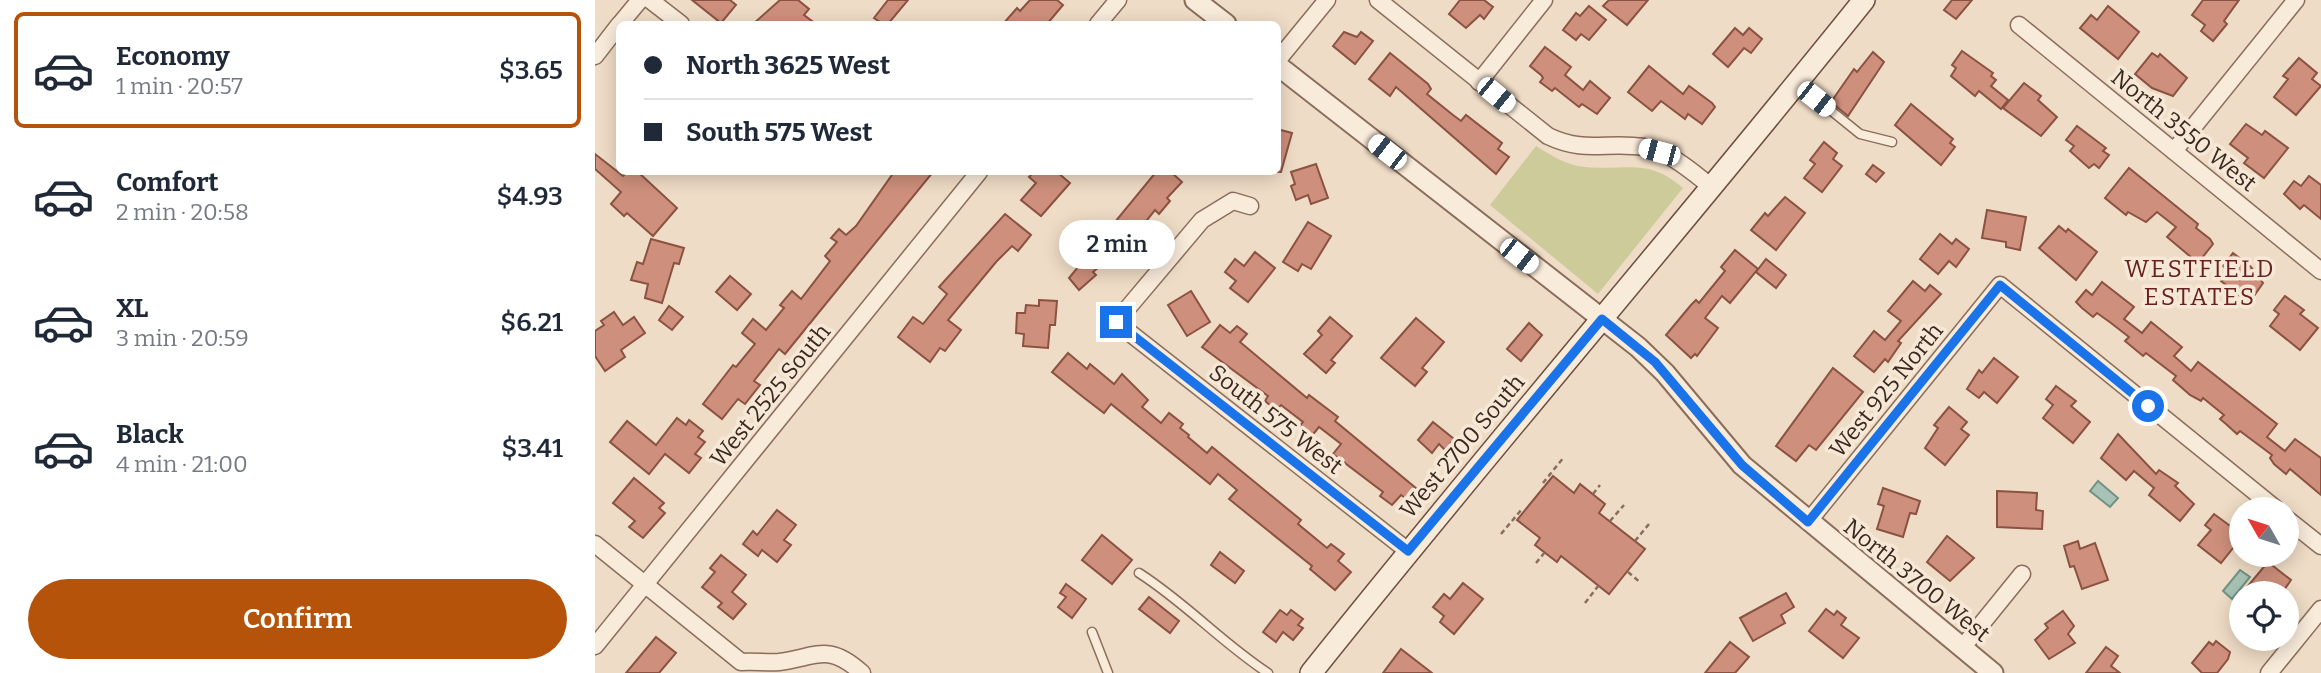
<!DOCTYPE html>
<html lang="en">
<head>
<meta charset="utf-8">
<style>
  body { margin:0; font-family:Bitter,serif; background:#f2f2f3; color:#1f2937; height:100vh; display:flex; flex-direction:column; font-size:26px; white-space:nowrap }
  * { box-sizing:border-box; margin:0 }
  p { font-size:23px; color:#747a83 }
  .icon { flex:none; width:38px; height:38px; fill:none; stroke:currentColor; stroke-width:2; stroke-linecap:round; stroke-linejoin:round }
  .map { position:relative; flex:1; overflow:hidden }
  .panel { display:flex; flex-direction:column; background:#fff; width:595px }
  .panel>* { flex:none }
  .banner { position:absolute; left:21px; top:21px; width:665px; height:154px; border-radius:10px; box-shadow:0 4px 18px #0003; display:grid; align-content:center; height:154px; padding:0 28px; background:#fff }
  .needle { width:46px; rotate:309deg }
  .buttons { position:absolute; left:1634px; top:497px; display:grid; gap:14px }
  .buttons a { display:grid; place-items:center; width:70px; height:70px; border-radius:50%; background:#fff; box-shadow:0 4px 18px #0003; font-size:35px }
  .end { position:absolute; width:32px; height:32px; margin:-16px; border:9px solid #1a73e8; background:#fff; box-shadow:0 0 0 4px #fff }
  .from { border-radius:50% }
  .bubble { position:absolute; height:49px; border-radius:24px; background:#fff; box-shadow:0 4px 18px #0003; font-size:23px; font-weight:600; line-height:49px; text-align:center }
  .car { position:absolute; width:21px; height:42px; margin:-21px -10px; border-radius:9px; box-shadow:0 0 5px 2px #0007; background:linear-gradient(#fff 24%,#345 0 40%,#fff 0 76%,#345 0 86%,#fff 0) }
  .banner b { display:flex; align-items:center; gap:24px; height:66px; font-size:26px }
  .banner b+b { border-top:2px solid #e0e1e3 }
  .banner i { width:18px; height:18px; background:#1f2937 }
  ul { padding:12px 0 0; list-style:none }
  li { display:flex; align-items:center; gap:21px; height:116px; margin:0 14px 10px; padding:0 14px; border:4px solid transparent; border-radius:10px }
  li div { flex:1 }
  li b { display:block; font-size:26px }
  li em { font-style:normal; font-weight:600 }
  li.current { border-color:#b45309 }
  li>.icon { width:63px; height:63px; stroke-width:1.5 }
  .action { display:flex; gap:14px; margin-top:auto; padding:14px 28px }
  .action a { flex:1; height:80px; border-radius:42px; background:#b45309; color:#fff; font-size:28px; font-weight:600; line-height:80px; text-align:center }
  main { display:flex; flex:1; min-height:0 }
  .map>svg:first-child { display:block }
  .green { fill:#cecb9a }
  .water { fill:#a8c3b6; stroke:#6e9283; stroke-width:2 }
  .building { fill:#ce907c; stroke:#8b5241; stroke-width:2 }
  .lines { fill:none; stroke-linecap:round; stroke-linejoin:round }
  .service-casing { stroke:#8b6d5b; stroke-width:11 }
  .minor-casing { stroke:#8b6d5b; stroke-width:19 }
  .tertiary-casing { stroke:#8b6d5b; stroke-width:23 }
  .secondary-casing { stroke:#6d4e3f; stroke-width:24 }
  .path { stroke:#8b6d5b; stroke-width:2.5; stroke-dasharray:5 3.5; stroke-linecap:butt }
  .service { stroke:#f9ebda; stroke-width:8 }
  .minor { stroke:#f9ebda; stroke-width:16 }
  .tertiary { stroke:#f9ebda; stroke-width:19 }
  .secondary { stroke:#f9ebda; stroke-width:21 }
  .route { stroke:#1a73e8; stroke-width:9 }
  .labels { text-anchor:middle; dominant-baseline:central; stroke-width:7; stroke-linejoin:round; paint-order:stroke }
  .street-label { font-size:23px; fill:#3b281f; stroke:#f6e8d6 }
  .neighbourhood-label { font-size:24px; letter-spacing:2px; fill:#68211e; stroke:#f6e8d6 }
</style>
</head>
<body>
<main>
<section class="panel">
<ul>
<li class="current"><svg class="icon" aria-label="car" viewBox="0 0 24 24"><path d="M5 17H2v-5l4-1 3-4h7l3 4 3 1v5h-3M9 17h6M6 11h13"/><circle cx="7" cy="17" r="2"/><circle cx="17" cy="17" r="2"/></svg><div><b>Economy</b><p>1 min · 20:57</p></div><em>$3.65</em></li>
<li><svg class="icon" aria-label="car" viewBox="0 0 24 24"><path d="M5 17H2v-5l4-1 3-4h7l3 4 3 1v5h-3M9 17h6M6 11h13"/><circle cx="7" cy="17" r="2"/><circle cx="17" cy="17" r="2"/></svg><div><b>Comfort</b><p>2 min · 20:58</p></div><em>$4.93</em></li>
<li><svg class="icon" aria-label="car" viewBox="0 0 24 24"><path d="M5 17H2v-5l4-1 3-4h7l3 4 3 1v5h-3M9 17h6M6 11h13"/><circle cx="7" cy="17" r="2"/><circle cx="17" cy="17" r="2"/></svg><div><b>XL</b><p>3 min · 20:59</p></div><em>$6.21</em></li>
<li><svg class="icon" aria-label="car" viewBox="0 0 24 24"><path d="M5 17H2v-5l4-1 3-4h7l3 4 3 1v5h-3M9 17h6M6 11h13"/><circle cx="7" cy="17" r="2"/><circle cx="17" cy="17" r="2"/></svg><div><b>Black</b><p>4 min · 21:00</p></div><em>$3.41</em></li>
</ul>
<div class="action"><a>Confirm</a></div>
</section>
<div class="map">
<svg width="1726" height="673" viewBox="0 0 1726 673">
  <rect width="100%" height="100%" fill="#efdcc6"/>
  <path class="green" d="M941,146C957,156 973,166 991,167C1034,171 1052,157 1088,188L1003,294L895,205Z"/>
  <g class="water">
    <path d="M1503,481L1523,498L1515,507L1495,491Z"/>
    <path d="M1645,570L1655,577L1637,599L1628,591Z"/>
  </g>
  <g class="building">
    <path d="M97,0H135L141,5L126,23Z"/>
    <path d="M185,0H203L214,9L209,15L221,24H158Z"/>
    <path d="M293,0H313L293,24H288L279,18Z"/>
    <path d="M435,0H462L468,5L452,24H408L422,8L425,11Z"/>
    <path d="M865,0H889L898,7L889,19L885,15L871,28L854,14Z"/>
    <path d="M1014,0H1053L1032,25L1008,6Z"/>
    <path d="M1357,0H1377L1361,19L1349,10Z"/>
    <path d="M1608,0H1644L1629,21L1632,24L1618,41L1606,31L1610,25L1597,15Z"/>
    <path d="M994,6L1011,20L994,40L986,34L981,40L968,30L981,13L985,16Z"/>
    <path d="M1513,6L1544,32L1523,59L1485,28L1496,15L1502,20Z"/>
    <path d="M1140,28L1148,35L1154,28L1167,39L1156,53L1149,48L1133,67L1118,54Z"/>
    <path d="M749,32L762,37L766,32L778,41L760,64L738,46Z"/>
    <path d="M950,47L976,67L970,75L988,90L995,81L1015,98L1002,114L987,104L984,107L960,88L957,91L945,82L948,78L946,75L935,66Z"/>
    <path d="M1367,51L1398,73L1396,76L1401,80L1396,86L1413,100L1406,109L1384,91L1380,96L1356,76L1361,68L1357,65Z"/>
    <path d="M1278,52L1289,62L1253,116L1236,102L1259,69L1262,72Z"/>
    <path d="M795,53L833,84L836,89L832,94L858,115L866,121L871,115L907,143L903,149L914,157L901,174L801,87L795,96L774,79Z"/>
    <path d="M1557,53L1563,57L1565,54L1592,78L1578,96L1557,88L1540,74Z"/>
    <path d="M1704,58L1722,73L1717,79L1726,86L1701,115L1679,97L1693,79L1688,76Z"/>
    <path d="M1054,66L1088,94L1094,86L1117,103L1120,107L1107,124L1093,114L1090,119L1066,101L1057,111L1033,92Z"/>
    <path d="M1429,83L1446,96L1443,100L1462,117L1446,136L1408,108Z"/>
    <path d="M1316,104L1358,139L1355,143L1360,147L1346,165L1300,125Z"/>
    <path d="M1651,124L1667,135L1670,131L1693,148L1669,178L1649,163L1653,158L1635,144Z"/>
    <path d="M1482,126L1511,148L1508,151L1514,155L1504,168L1499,164L1494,168L1475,151L1479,146L1471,140Z"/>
    <path d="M682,129L697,133L686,172H682Z"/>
    <path d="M1229,142L1242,153L1238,159L1247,166L1227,192L1209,178L1220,164L1215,160Z"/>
    <path d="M0,154L28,176L32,172H43L82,208L58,236L32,213L29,216L16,204L26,192L0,169Z"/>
    <path d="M721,164L733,198L716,204L713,195L701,200L696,186L700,184L696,172Z"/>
    <path d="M1278,165L1289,173L1281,182L1271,174Z"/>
    <path d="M1534,168L1603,224L1601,228L1615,239L1618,244L1603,263L1572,237L1581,227L1562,212L1551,222L1533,212L1531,215L1510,198Z"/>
    <path d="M299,172H338L190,354L184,349L159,381L165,385L150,404L143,399L127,419L108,404L138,365L141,367L160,344L147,333L158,319L171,330L189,308L185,305L197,291L206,299L235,261L230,256L242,242L236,238L244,229L251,235L261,226Z"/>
    <path d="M439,172H462L475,183L446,216L426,200L441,183L434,177Z"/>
    <path d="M561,172H576L587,182L572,198L575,201L564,214L560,210L535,241L539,244L529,257L522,252L498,272L501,275L484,290L474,278Z"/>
    <path d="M1714,176L1726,185V219L1709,205L1705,209L1689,194L1699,181L1706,186Z"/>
    <path d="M1190,197L1210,213L1181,250L1156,230L1170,213L1173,216Z"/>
    <path d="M1392,210L1431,217L1425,250L1411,247V242L1387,238Z"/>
    <path d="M410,214L436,235L423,251L417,246L401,262L353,320L366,330L350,351L345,348L335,362L303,337L318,317L328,324L352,294L344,287Z"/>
    <path d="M713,222L736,236L716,269L707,264L703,271L688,262Z"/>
    <path d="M1464,226L1471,232L1473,229L1502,252L1481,280L1444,248Z"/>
    <path d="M1345,234L1357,244L1361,239L1374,249L1361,267L1354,261L1343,274L1325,259Z"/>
    <path d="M56,239L89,248L84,264L79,263L67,303L50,298L53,284L36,280L42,262L48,264Z"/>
    <path d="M1140,250L1163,269L1135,303L1127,296L1110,318L1123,328L1102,356L1100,354L1096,358L1071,335L1096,305L1101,300L1104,303L1130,271L1126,267Z"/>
    <path d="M660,252L680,268L653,302L635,288L641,281L630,272L640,259L649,266Z"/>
    <path d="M1638,253L1656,267L1668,283L1654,303L1626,281L1634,271L1628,266Z"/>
    <path d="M1171,259L1191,275L1181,288L1161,272Z"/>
    <path d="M135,276L156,294L142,310L121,292Z"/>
    <path d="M1318,281L1330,291L1335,285L1346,294L1303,341L1306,343L1293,362L1290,359L1279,372L1259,356L1279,331L1290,340L1306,321L1293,311Z"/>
    <path d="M1507,282L1539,307L1529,319L1547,333L1556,322L1561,326L1587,347L1579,356L1596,371L1603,362L1682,424L1672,437L1690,451L1700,439L1726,458V495L1695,469L1691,474L1679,464L1675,458L1677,455L1645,431L1642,434L1631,424L1625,419L1629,415L1608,398L1606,401L1595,395L1578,380L1581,376L1551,353L1548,356L1530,341L1534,337L1516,323L1502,313L1498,317L1487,308L1481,302L1491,290L1497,295Z"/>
    <path d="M596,291L615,322L592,336L573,305Z"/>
    <path d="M1690,296L1709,310L1705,314L1723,328L1705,350L1675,326L1684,314L1679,310Z"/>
    <path d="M444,300L462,301L460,325H455L453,348L428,346L429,334L421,333L422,313H430L431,305L444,306Z"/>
    <path d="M74,306L88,317L77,330L64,320Z"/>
    <path d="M19,312L28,325L39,317L50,333L26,350L30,357L10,371L0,356V331L9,325L6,321Z"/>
    <path d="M735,317L757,336L736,360L740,363L731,373L709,354L727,335L723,331Z"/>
    <path d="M821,318L849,342L827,368L832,372L820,386L786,358Z"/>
    <path d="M934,323L947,335L926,361L912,349Z"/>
    <path d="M625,325L635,333L642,326L652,334L645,342L712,398L714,395L743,417L740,421L822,489L813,500L806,495L797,505L785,496L788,492L738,454L746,444L724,427L715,438L703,428L708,422L686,405L681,410L670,401L673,396L607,347Z"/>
    <path d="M473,353L492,369L495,364L519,384L527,374L553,400L547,407L566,423L574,413L588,424L585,428L594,435L593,437L612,453L617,447L706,520L703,524L732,548L736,544L749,554L743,561L756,572L740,590L715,569L717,566L634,499L642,490L623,474L615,484L516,404L509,413L488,397L457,372Z"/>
    <path d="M1399,358L1423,377L1402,403L1389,392L1384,398L1372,389L1384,370L1387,373Z"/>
    <path d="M1238,368L1268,392L1221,450L1214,445L1201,461L1181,446Z"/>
    <path d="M1461,386L1481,401L1476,406L1495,422L1478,443L1448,418L1458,405L1451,399Z"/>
    <path d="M1354,407L1372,422L1366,429L1374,435L1350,465L1330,448L1343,428L1339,425Z"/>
    <path d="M82,418L91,425L94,420L108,431L103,437L110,442L100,454L106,458L94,473L70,454L54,474L15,442L32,421L61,445Z"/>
    <path d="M838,422L859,439L850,450L844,444L837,453L823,440Z"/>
    <path d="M1523,434L1561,474L1564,470L1583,483L1580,486L1599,504L1585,521L1554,495L1559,488L1539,471L1531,480L1506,458Z"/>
    <path d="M958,476L979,493L985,484L1010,504L1004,513L1050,549L1014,594L966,556L962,562L940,545L945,538L922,520Z"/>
    <path d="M39,478L69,503L64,508L70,513L48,538L34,527L40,521L18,503Z"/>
    <path d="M1288,488L1325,501L1321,514L1315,513L1308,537L1282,529L1289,506L1283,504Z"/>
    <path d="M1402,491L1442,493L1441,510L1448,511L1447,529L1402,527Z"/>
    <path d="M182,510L201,525L189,540L196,545L182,562L167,550L163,556L148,544L158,531L162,535Z"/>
    <path d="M1619,514L1638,528L1636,530L1646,538L1626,563L1603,545L1616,530L1610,525Z"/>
    <path d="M507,535L537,560L517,584L487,560Z"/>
    <path d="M1352,536L1379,558L1355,581L1332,562Z"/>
    <path d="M1483,541L1485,549L1500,543L1513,580L1487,589L1479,566L1475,567L1469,546Z"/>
    <path d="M625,552L649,571L640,583L616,565Z"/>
    <path d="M126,555L151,575L137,592L151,604L138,619L123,607L127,603L107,587L120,572L115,568Z"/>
    <path d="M1673,562L1696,580L1687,593H1647Z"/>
    <path d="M868,583L888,599L859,634L845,622L849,616L838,607L849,594L855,599Z"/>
    <path d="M471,584L491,599L477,618L463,607L471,597L465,593Z"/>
    <path d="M1191,593L1199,607L1186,615L1190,623L1158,641L1145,618Z"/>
    <path d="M554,597L584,621L575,633L544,609Z"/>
    <path d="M1231,609L1239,615L1242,611L1251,618L1246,625L1264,638L1248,658L1214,631Z"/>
    <path d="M685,610L692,615L696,610L708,619L703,625L708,628L698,640L688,632L681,642L668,632Z"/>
    <path d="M1468,611L1479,626L1473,634L1480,643L1454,659L1440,640L1453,628L1450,624Z"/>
    <path d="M61,637L81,653L64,673H31Z"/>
    <path d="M1621,641L1635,652L1633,659L1622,673H1607L1597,663L1614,642L1618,645Z"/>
    <path d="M1135,642L1154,657L1140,673H1110Z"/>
    <path d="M1511,647L1523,656L1516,666L1525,673H1491Z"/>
    <path d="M806,649L837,673H788Z"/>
  </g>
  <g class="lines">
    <g class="service-casing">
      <g id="service">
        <path d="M1202,83L1265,134L1297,142"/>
        <path d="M544,573C591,603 627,643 673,673"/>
        <path d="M497,632L513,673"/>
      </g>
    </g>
    <g class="minor-casing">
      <g id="minor">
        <path d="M55,0L86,24"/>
        <path d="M783,0L953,136C991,154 1011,141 1049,147C1076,152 1097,172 1118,188"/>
        <path d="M25,24L45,0"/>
        <path d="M503,24L523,0"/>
        <path d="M1424,25L1726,271"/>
        <path d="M0,56L24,25"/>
        <path d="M682,61L732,0"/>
        <path d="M884,82L949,0"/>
        <path d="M1579,151L1701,0"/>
        <path d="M655,206L638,201L607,220L521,322L813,551"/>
        <path d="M1692,519L1726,546"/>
        <path d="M1213,522L1405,285L1681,509"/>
        <path d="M0,544L146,662C159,661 172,663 184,662C222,657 233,642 267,673"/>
        <path d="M0,646L384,172"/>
        <path d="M1367,648L1427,574"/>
        <path d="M1674,673L1726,609"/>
      </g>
    </g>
    <g class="tertiary-casing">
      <g id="tertiary">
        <path d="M600,0L631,24"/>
        <path d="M682,65L1043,347L1070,373L1147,465L1398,673"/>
      </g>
    </g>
    <g class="secondary-casing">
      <path id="secondary" d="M716,673C897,446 1087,227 1269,0"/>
    </g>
    <g class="path">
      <path d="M948,483L969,457"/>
      <path d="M998,494L1005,485"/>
      <path d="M1015,521L1029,505"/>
      <path d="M906,534L927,509"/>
      <path d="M1040,541L1054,524"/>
      <path d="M941,563L950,552"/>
      <path d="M1033,572L1046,583"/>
      <path d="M990,603L1004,585"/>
    </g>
    <use href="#service" class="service"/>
    <use href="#minor" class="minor"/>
    <use href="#tertiary" class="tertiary"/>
    <use href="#secondary" class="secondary"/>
  </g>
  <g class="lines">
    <path class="route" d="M521,322L813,551L1007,319L1060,362L1147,465L1213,522L1405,285L1553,406"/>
  </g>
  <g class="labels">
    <g class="street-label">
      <text transform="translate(1589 130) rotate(39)">North 3550 West</text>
      <text transform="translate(1291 390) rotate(-51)">West 925 North</text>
      <text transform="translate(175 395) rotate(-51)">West 2525 South</text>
      <text transform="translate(681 419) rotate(38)">South 575 West</text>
      <text transform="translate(867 446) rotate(-50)">West 2700 South</text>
      <text transform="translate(1322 580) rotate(39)">North 3700 West</text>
    </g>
    <g class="neighbourhood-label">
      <text x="1605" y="269">WESTFIELD<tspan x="1605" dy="28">ESTATES</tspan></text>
    </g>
  </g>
</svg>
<div class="buttons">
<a><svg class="needle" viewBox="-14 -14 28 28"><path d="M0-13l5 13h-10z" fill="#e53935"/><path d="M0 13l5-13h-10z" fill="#747a83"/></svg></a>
<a><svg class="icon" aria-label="locate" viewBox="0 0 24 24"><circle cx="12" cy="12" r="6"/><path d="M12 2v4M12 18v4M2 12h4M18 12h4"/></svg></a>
</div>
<i class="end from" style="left:1553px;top:406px"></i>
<i class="end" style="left:521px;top:322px"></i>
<div class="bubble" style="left:464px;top:220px;width:116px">2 min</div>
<i class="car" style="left:901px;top:95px;rotate:129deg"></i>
<i class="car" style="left:1221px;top:99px;rotate:128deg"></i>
<i class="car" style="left:792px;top:152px;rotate:308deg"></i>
<i class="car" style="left:1064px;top:152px;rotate:285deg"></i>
<i class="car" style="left:924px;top:256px;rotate:128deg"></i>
<div class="banner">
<b><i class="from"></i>North 3625 West</b>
<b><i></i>South 575 West</b>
</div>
</div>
</main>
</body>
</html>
